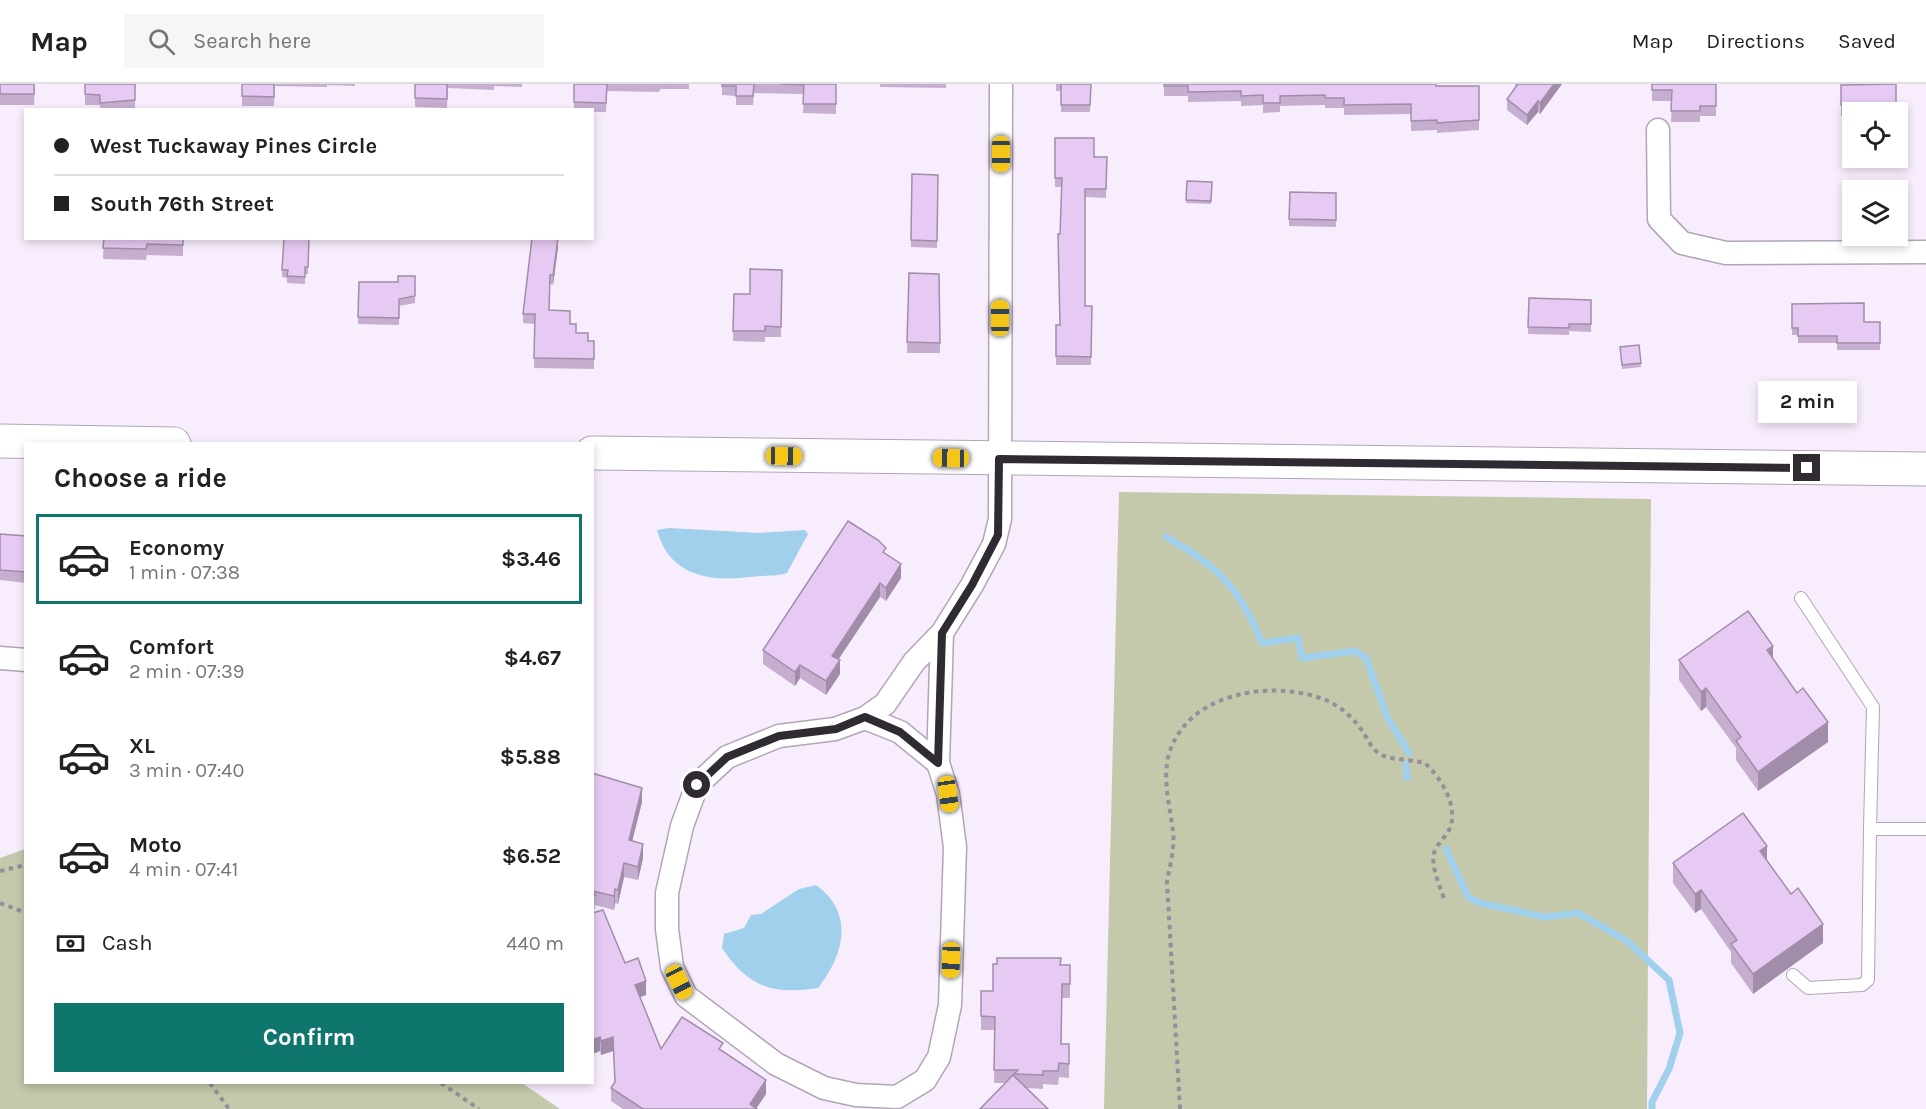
<!DOCTYPE html>
<html lang="en">
<head>
<meta charset="utf-8">
<style>
  body { margin:0; font-family:Karla,sans-serif; background:#f6f6f6; color:#222; height:100vh; display:flex; flex-direction:column; font-size:22px; white-space:nowrap }
  * { box-sizing:border-box; margin:0 }
  p { font-size:20px; color:#767676 }
  .icon { flex:none; width:33px; height:33px; fill:none; stroke:currentColor; stroke-width:2; stroke-linecap:round; stroke-linejoin:round }
  .map { position:relative; flex:1; overflow:hidden }
  .details { position:absolute; left:24px; top:358px; width:570px; height:642px; display:flex; flex-direction:column; background:#fff; border-radius:0px; box-shadow:0 3px 9px #0003 }
  .details>* { flex:none }
  .guide { position:absolute; left:24px; top:24px; width:570px; height:132px; border-radius:0px; box-shadow:0 3px 9px #0003; display:grid; align-content:center; height:132px; padding:0 30px; background:#fff }
  .buttons { position:absolute; left:1842px; top:18px; display:grid; gap:12px }
  .buttons a { display:grid; place-items:center; width:66px; height:66px; border-radius:0px; background:#fff; box-shadow:0 3px 9px #0003; font-size:30px }
  .end { position:absolute; width:27px; height:27px; margin:-14px; border:8px solid #302b32; background:#fff; box-shadow:0 0 0 3px #fff }
  .from { border-radius:50% }
  .bubble { position:absolute; height:42px; border-radius:0px; background:#fff; box-shadow:0 3px 9px #0003; font-size:20px; font-weight:700; line-height:42px; text-align:center }
  .car { position:absolute; width:18px; height:36px; margin:-18px -9px; border-radius:8px; box-shadow:0 0 4px 2px #0007; background:linear-gradient(#f5c518 24%,#345 0 40%,#f5c518 0 76%,#345 0 86%,#f5c518 0) }
  .guide b { display:flex; align-items:center; gap:21px; height:57px; font-size:22px }
  .guide b+b { border-top:2px solid #e0e0e0 }
  .guide i { width:15px; height:15px; background:#222 }
  ul { padding:0; list-style:none }
  li { display:flex; align-items:center; gap:18px; height:90px; margin:0 12px 9px; padding:0 18px; border:3px solid transparent; border-radius:0px }
  li div { flex:1 }
  li b { display:block; font-size:22px }
  li em { font-style:normal; font-weight:700 }
  li.on { border-color:#0f766e }
  li>.icon { width:54px; height:54px; stroke-width:1.5 }
  h2 { padding:0 30px; font-size:27px; line-height:72px }
  .pay { display:flex; align-items:center; gap:15px; height:66px; padding:0 30px; font-size:22px }
  .pay p { margin-inline-start:auto }
  .primary-button { display:flex; gap:12px; margin-top:auto; padding:12px 30px }
  .primary-button a { flex:1; height:69px; border-radius:0px; background:#0f766e; color:#fff; font-size:24px; font-weight:700; line-height:69px; text-align:center }
  header { display:flex; align-items:center; gap:36px; box-sizing:border-box; height:84px; padding:0 30px; background:#fff; border-bottom:2px solid #e0e0e0 }
  header strong { font-size:28px }
  nav { display:flex; gap:33px; margin-inline-start:auto; font-size:21px }
  .search { width:420px; height:54px; background:#f6f6f6; display:flex; align-items:center; gap:15px; box-sizing:border-box; padding:0 21px; border-radius:0px; color:#767676; font-size:22px }
  .map>svg:first-child { display:block }
  .green { fill:#c3c9aa }
  .water { fill:#a1d0ed }
  .lines { fill:none; stroke-linecap:round; stroke-linejoin:round }
  .stream { stroke:#a1d0ed; stroke-width:7 }
  .service-casing { stroke:#b1a5b7; stroke-width:14 }
  .minor-casing { stroke:#b1a5b7; stroke-width:25 }
  .secondary-casing { stroke:#b1a5b7; stroke-width:35 }
  .path { stroke:#968e9a; stroke-width:4; stroke-dasharray:4.5 4.5; stroke-linecap:butt }
  .service { stroke:#fff; stroke-width:12 }
  .minor { stroke:#fff; stroke-width:22 }
  .secondary { stroke:#fff; stroke-width:33 }
  .wall { fill:#c6aed1 }
  .shaded-wall { fill:#a18daa }
  .building { fill:#e6caf3; stroke:#a18daa; stroke-width:1.5 }
  .route { stroke:#302b32; stroke-width:8 }
</style>
</head>
<body>
<header>
<strong>Map</strong>
<div class="search"><svg class="icon" aria-label="search" viewBox="0 0 24 24"><circle cx="10" cy="10" r="6"/><path d="M15 15l6 6"/></svg>Search here</div>
<nav><a>Map</a><a>Directions</a><a>Saved</a></nav>
</header>
<div class="map">
<svg width="1926" height="1025" viewBox="0 0 1926 1025">
  <rect width="100%" height="100%" fill="#f8edfd"/>
  <g class="green">
    <path d="M1119,408L1651,415L1647,1025H1104Z"/>
    <path d="M25,765L26,999H522L560,1025H0V774Z"/>
  </g>
  <g class="water">
    <path d="M669,444L760,449L805,446L808,450L787,489C774,493 763,491 750,493C710,498 669,492 657,446Z"/>
    <path d="M816,801C855,829 844,871 818,904C773,911 748,903 722,864L724,850L744,844L751,831L761,830L799,805Z"/>
  </g>
  <g class="lines">
    <g class="stream">
      <path d="M1166,453C1217,481 1240,504 1262,559L1298,554L1302,574L1355,567L1366,574L1387,633L1409,669"/>
      <path d="M1406,680L1407,694"/>
      <path d="M1446,765L1468,813L1480,819L1545,833L1578,829L1627,857L1669,896L1680,949L1669,985L1652,1018V1025"/>
    </g>
    <g class="service-casing">
      <g id="service">
        <path d="M1801,514L1873,623L1870,745"/>
        <path d="M1793,891L1808,904L1862,901L1868,896L1870,745H1926"/>
      </g>
    </g>
    <g class="minor-casing">
      <g id="minor">
        <path d="M1658,46L1659,135L1682,159L1726,169L1926,168"/>
        <path d="M942,549L938,679L948,710L955,763L950,921L939,973L925,996L897,1013L856,1011L824,1004L776,980L686,912L672,883L667,845V809L682,742L697,701L727,673L779,652L835,645L865,634L885,620L914,578L942,549L972,501L994,460L1000,435L1001,0"/>
        <path d="M0,574L26,576"/>
        <path d="M865,634L900,648L938,679"/>
      </g>
    </g>
    <g class="secondary-casing">
      <g id="secondary">
        <path d="M0,357L174,360"/>
        <path d="M592,369L1926,385"/>
      </g>
    </g>
    <g class="path">
      <path d="M0,787L26,781"/>
      <path d="M0,819L26,829"/>
      <path d="M210,999L229,1025"/>
      <path d="M441,999L479,1025"/>
      <path d="M1180,1025L1167,797C1170,781 1175,764 1173,747C1170,723 1162,695 1169,670C1188,606 1278,594 1330,618C1343,625 1352,633 1361,645C1368,654 1371,667 1384,672C1396,676 1412,676 1425,679C1441,694 1460,724 1449,746C1445,754 1436,761 1434,769C1431,785 1440,801 1444,815"/>
    </g>
    <use href="#service" class="service"/>
    <use href="#minor" class="minor"/>
    <use href="#secondary" class="secondary"/>
  </g>
  <g class="wall">
    <path d="M0,0H35L34,21H0Z"/>
    <path d="M85,0H135V26H100V21H85Z"/>
    <path d="M242,0H355V2L327,1V3L275,2L274,22H242Z"/>
    <path d="M415,0H522V3L494,2V6L448,4L447,24L415,23Z"/>
    <path d="M574,0H689V5H660L659,8L607,7L606,28H592V26H574Z"/>
    <path d="M722,0H836V30L803,29L804,10L754,9L753,21H736V12L722,11Z"/>
    <path d="M880,0H946V4L880,3Z"/>
    <path d="M1056,0H1091L1090,28H1061V7H1056Z"/>
    <path d="M1164,0L1479,2V46L1437,49V46L1411,47V30L1344,31V24H1325V21L1280,22V28L1263,29V21L1241,22V17L1188,18V12H1164Z"/>
    <path d="M1515,0H1562L1540,30L1538,28L1527,41L1507,26V15L1515,5Z"/>
    <path d="M1652,0H1716V32H1700V38H1671L1672,17H1652Z"/>
    <path d="M1841,1L1896,28H1852V31L1841,32Z"/>
    <path d="M1055,54L1094,73H1107L1106,114L1085,113V222H1092L1091,281H1056V241H1060L1062,103H1055Z"/>
    <path d="M912,90L938,91L937,164L911,163Z"/>
    <path d="M1187,97L1212,98L1211,120L1186,119Z"/>
    <path d="M1290,108L1336,109V143L1289,142Z"/>
    <path d="M104,154H183V172L147,171L146,176L103,175Z"/>
    <path d="M284,154H309L308,190H305V200L287,199V194L282,193Z"/>
    <path d="M558,164L553,201L550,200L549,226L570,240L576,249L588,257H594V285L534,284L535,240L523,239V230Z"/>
    <path d="M782,186L781,253H765V258L733,257L734,210H750Z"/>
    <path d="M909,189L939,190L940,269H907Z"/>
    <path d="M415,192V219L399,222V241L358,240L359,198H398Z"/>
    <path d="M1529,214L1591,216V248L1569,247V251L1528,250Z"/>
    <path d="M1792,220L1864,238H1880V266H1837V259H1798V251H1792Z"/>
    <path d="M1639,261L1641,283L1622,285L1620,263Z"/>
    <path d="M0,450L26,452V499L0,496Z"/>
    <path d="M886,470L901,494L886,517L880,513L838,576L840,590L826,611L800,594L795,602L763,580V566Z"/>
    <path d="M1773,575L1828,658L1758,707L1736,676V664L1706,623L1701,627L1679,596V576Z"/>
    <path d="M26,680V695H24V684Z"/>
    <path d="M592,689L642,718L632,757L643,774L638,796L624,793L618,820L615,819L614,826L595,821V825L592,824Z"/>
    <path d="M1767,777L1823,859L1753,910L1731,879V868L1701,825L1695,829L1673,799V779Z"/>
    <path d="M592,829L646,911L640,913L661,965L723,967L766,1010L756,1024L757,1025H623L611,1017V1004L615,999L613,967L601,971L600,967L592,970Z"/>
    <path d="M1061,881H1070V914H1062L1061,960H1069V994L1059,993L1058,1001L1043,1000V1005L1027,1004L1005,999H994L995,946H981V907H993Z"/>
  </g>
  <g class="shaded-wall">
    <path d="M1554,0H1562L1540,30V19Z"/>
    <path d="M1538,17V28L1527,41V31Z"/>
    <path d="M558,154V164L553,201V191Z"/>
    <path d="M901,480V494L886,517V504Z"/>
    <path d="M880,499V513L832,585V572Z"/>
    <path d="M1773,562V581L1767,566Z"/>
    <path d="M840,576V590L826,611V597Z"/>
    <path d="M800,581V594L795,602V588Z"/>
    <path d="M1706,604V623L1701,627V608Z"/>
    <path d="M1828,638V658L1758,707V688Z"/>
    <path d="M642,704V718L629,770V756Z"/>
    <path d="M643,760V774L638,796V783Z"/>
    <path d="M1767,762V782L1760,767Z"/>
    <path d="M624,779V793L618,820V806Z"/>
    <path d="M615,805V819L614,826V812Z"/>
    <path d="M1701,806V825L1695,829V810Z"/>
    <path d="M1823,840V859L1753,910V890Z"/>
    <path d="M646,897V911L635,915V901Z"/>
    <path d="M600,953V967L592,970V956Z"/>
    <path d="M613,953V967L601,971V957Z"/>
    <path d="M766,996V1010L756,1025L750,1020Z"/>
  </g>
  <g class="building">
    <rect x="0" y="0" width="34" height="10"/>
    <path d="M85,0H135V16L100,19V11L85,10Z"/>
    <path d="M242,0H274V13L242,12Z"/>
    <path d="M415,0H447V15L415,14Z"/>
    <path d="M574,0H607L606,19L574,18Z"/>
    <path d="M722,0H754L753,12H736V2H722Z"/>
    <path d="M780,0H836V20H803L804,1Z"/>
    <path d="M1061,0H1091L1090,21H1061Z"/>
    <path d="M1164,0H1436V2H1479V36L1437,39V36L1411,37V20L1344,21V14H1325V11L1280,12V19H1263V11L1241,12V7L1188,8V2H1164Z"/>
    <path d="M1518,0H1554L1540,19L1538,17L1527,31L1507,15Z"/>
    <path d="M1652,0H1716V22H1700V27H1671L1672,6H1652Z"/>
    <path d="M1896,0V28H1858V21H1841V1Z"/>
    <path d="M1055,54H1094V73H1107L1106,105H1085V222H1092L1091,273L1056,272V241H1060L1058,150H1060L1062,94H1055Z"/>
    <path d="M912,90L938,91L937,157L911,156Z"/>
    <path d="M1187,97L1212,98L1211,117L1186,116Z"/>
    <path d="M1290,108L1336,109V136L1289,135Z"/>
    <path d="M104,154H183V161L147,160L146,165L103,164Z"/>
    <path d="M284,154H309L308,183H305V193L287,192L288,186H282Z"/>
    <path d="M532,154H558L553,191H550L549,226L570,227V240H576V249H588V257H594V275L534,274L535,230H523Z"/>
    <path d="M750,185L782,186L781,243L765,242V247H733L734,210H750Z"/>
    <path d="M909,189L939,190L940,259L907,258Z"/>
    <path d="M398,192H415V212L399,215V234L358,233L359,198H398Z"/>
    <path d="M1529,214L1591,216V240H1569V244L1528,243Z"/>
    <path d="M1864,219V238H1880V259H1837V252H1798V244H1792V220Z"/>
    <path d="M1639,261L1641,279L1622,281L1620,263Z"/>
    <path d="M848,437L878,456L886,464L883,468L901,480L886,504L880,499L832,572L840,576L826,597L800,581L795,588L763,566Z"/>
    <path d="M0,450L26,452V488L0,486Z"/>
    <path d="M1748,527L1773,562L1767,566L1797,609L1803,604L1828,638L1758,688L1736,657L1741,653L1706,604L1701,608L1679,576Z"/>
    <path d="M592,689L642,704L629,756L643,760L638,783L624,779L618,806L615,805L614,812L593,807L595,811L592,810Z"/>
    <path d="M1743,729L1767,762L1760,767L1791,810L1798,804L1823,840L1753,890L1731,860L1737,856L1701,806L1695,810L1673,779Z"/>
    <path d="M603,826L625,879L638,874L646,897L635,901L661,965L682,933L723,959L719,965L766,996L750,1020L757,1025H643L611,1004L615,998L613,953L601,957L600,953L592,956V829Z"/>
    <path d="M997,874H1061L1060,881H1070V900H1062L1061,960H1069V980L1059,979L1058,987H1043V991L1014,990L1018,986H994L995,933L981,932V907H993V880H997Z"/>
    <path d="M1013,991L1048,1025H980Z"/>
  </g>
  <g class="lines">
    <path class="route" d="M697,701L727,673L779,652L836,645L865,633L900,648L938,679L942,549L972,501L998,451L999,375L1807,384"/>
  </g>
</svg>
<div class="buttons">
<a><svg class="icon" aria-label="locate" viewBox="0 0 24 24"><circle cx="12" cy="12" r="6"/><path d="M12 2v4M12 18v4M2 12h4M18 12h4"/></svg></a>
<a><svg class="icon" aria-label="layers" viewBox="0 0 24 24"><path d="M12 4l9 5-9 5-9-5zM3 14l9 5 9-5"/></svg></a>
</div>
<i class="end from" style="left:697px;top:701px"></i>
<i class="end" style="left:1807px;top:384px"></i>
<div class="bubble" style="left:1758px;top:297px;width:99px">2 min</div>
<i class="car" style="left:1001px;top:70px;rotate:180deg"></i>
<i class="car" style="left:1000px;top:234px;rotate:0deg"></i>
<i class="car" style="left:784px;top:372px;rotate:91deg"></i>
<i class="car" style="left:951px;top:374px;rotate:271deg"></i>
<i class="car" style="left:948px;top:710px;rotate:172deg"></i>
<i class="car" style="left:951px;top:876px;rotate:182deg"></i>
<i class="car" style="left:679px;top:898px;rotate:154deg"></i>
<div class="guide">
<b><i class="from"></i>West Tuckaway Pines Circle</b>
<b><i></i>South 76th Street</b>
</div>
<section class="details">
<h2>Choose a ride</h2>
<ul>
<li class="on"><svg class="icon" aria-label="car" viewBox="0 0 24 24"><path d="M5 17H2v-5l4-1 3-4h7l3 4 3 1v5h-3M9 17h6M6 11h13"/><circle cx="7" cy="17" r="2"/><circle cx="17" cy="17" r="2"/></svg><div><b>Economy</b><p>1 min · 07:38</p></div><em>$3.46</em></li>
<li><svg class="icon" aria-label="car" viewBox="0 0 24 24"><path d="M5 17H2v-5l4-1 3-4h7l3 4 3 1v5h-3M9 17h6M6 11h13"/><circle cx="7" cy="17" r="2"/><circle cx="17" cy="17" r="2"/></svg><div><b>Comfort</b><p>2 min · 07:39</p></div><em>$4.67</em></li>
<li><svg class="icon" aria-label="car" viewBox="0 0 24 24"><path d="M5 17H2v-5l4-1 3-4h7l3 4 3 1v5h-3M9 17h6M6 11h13"/><circle cx="7" cy="17" r="2"/><circle cx="17" cy="17" r="2"/></svg><div><b>XL</b><p>3 min · 07:40</p></div><em>$5.88</em></li>
<li><svg class="icon" aria-label="car" viewBox="0 0 24 24"><path d="M5 17H2v-5l4-1 3-4h7l3 4 3 1v5h-3M9 17h6M6 11h13"/><circle cx="7" cy="17" r="2"/><circle cx="17" cy="17" r="2"/></svg><div><b>Moto</b><p>4 min · 07:41</p></div><em>$6.52</em></li>
</ul>
<div class="pay"><svg class="icon" aria-label="cash" viewBox="0 0 24 24"><path d="M3 7h18v10H3z"/><circle cx="12" cy="12" r="2"/></svg>Cash<p>440 m</p></div>
<div class="primary-button"><a>Confirm</a></div>
</section>
</div>
</body>
</html>
